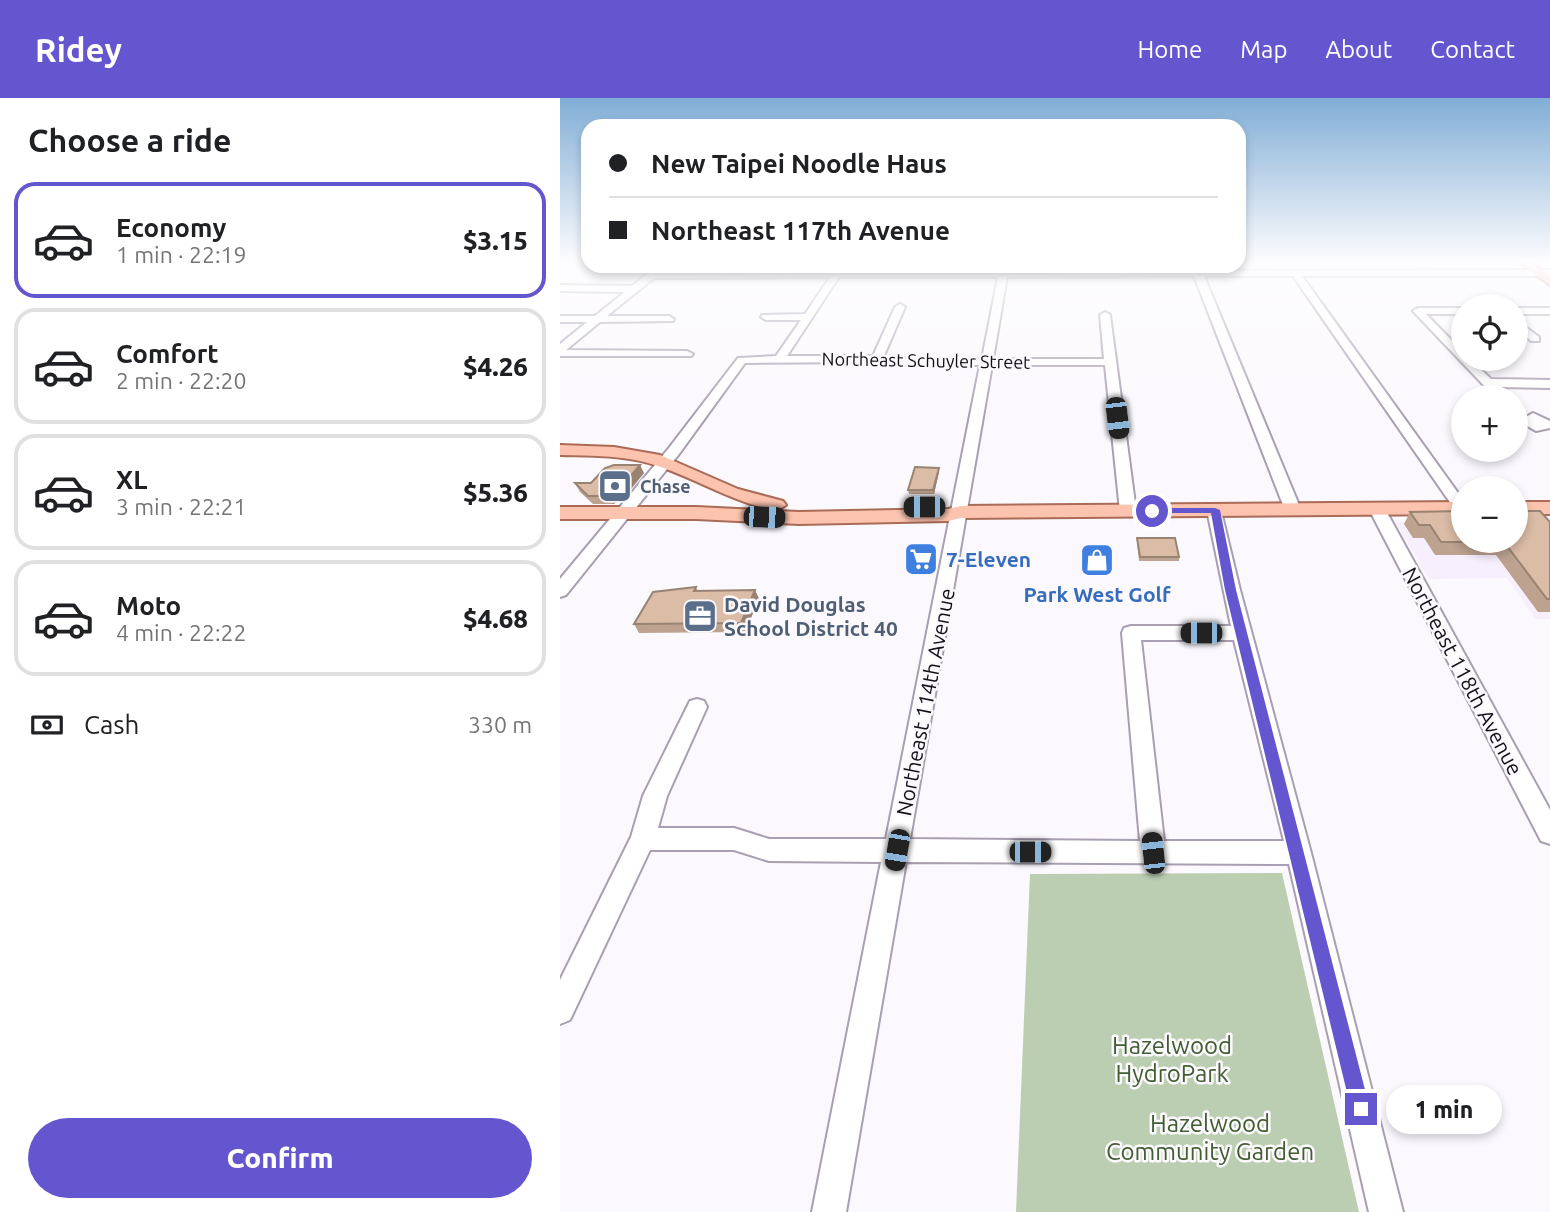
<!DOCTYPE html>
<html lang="en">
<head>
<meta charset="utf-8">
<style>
  body { margin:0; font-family:Ubuntu,sans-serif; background:#f6f6f6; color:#202124; height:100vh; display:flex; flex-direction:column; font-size:26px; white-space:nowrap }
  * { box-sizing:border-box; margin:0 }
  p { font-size:23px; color:#757577 }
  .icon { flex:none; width:38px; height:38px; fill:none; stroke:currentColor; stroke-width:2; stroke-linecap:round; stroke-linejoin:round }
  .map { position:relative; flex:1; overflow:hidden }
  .drawer { display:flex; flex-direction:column; background:#fff; width:560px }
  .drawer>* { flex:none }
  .hud { position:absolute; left:21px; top:21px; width:665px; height:154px; border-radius:21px; box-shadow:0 4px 10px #0003; display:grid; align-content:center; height:154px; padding:0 28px; background:#fff }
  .tools { position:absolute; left:891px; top:196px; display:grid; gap:14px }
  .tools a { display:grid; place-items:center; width:77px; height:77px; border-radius:50%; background:#fff; box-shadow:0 4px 10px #0003; font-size:35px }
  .end { position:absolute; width:32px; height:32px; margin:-16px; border:9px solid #6456cf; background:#fff; box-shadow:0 0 0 4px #fff }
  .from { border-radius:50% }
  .bubble { position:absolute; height:49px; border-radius:24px; background:#fff; box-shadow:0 4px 10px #0003; font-size:23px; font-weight:800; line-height:49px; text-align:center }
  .car { position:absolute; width:21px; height:42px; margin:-21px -10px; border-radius:9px; box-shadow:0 0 5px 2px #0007; background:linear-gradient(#222 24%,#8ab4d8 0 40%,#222 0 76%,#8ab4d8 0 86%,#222 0) }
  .hud b { display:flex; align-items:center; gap:24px; height:66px; font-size:26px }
  .hud b+b { border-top:2px solid #e0e0e0 }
  .hud i { width:18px; height:18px; background:#202124 }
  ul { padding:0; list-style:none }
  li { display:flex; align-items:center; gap:21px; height:116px; margin:0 14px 10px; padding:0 14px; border:4px solid #e0e0e0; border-radius:21px }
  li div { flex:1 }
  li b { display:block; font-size:26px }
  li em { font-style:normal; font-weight:800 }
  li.selected { border-color:#6456cf }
  li>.icon { width:63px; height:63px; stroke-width:1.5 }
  h2 { padding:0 28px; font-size:32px; line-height:84px }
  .pay { display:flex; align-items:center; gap:18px; height:77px; padding:0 28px; font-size:26px }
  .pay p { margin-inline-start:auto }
  .button { display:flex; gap:14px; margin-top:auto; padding:14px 28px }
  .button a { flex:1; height:80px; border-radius:42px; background:#6456cf; color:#fff; font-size:28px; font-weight:800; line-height:80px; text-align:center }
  header { display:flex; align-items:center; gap:42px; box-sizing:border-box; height:98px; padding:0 35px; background:#6456cf; color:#fff }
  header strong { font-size:33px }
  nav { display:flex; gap:38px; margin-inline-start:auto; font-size:24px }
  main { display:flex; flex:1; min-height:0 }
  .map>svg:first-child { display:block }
  .built { fill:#f7eefe }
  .green { fill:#bbceb1 }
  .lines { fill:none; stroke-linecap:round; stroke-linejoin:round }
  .minor-casing { stroke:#a99fb2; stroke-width:4 }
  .major-casing { stroke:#aa6b57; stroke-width:4 }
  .minor { fill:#fff; fill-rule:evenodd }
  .major { fill:#fcc4af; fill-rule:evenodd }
  .wall { fill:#bca28f }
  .shaded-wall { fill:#998474 }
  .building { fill:#dbbca6; stroke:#998474; stroke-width:2 }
  .route { fill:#6456cf }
  .labels { text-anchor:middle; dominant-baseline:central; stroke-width:5; stroke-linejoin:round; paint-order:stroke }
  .far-street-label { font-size:18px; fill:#141017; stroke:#fbf9fd }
  .far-service-label { font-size:18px; font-weight:bold; fill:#4e5e75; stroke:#fbf9fd; text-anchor:start }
  .shop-label { font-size:21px; font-weight:bold; fill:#366cbe; stroke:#fbf9fd; text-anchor:start }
  .service-label { font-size:21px; font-weight:bold; fill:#4e5e75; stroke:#fbf9fd; text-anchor:start }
  .street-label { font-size:21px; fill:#141017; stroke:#fbf9fd }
  .near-park-label { font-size:24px; fill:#425e31; stroke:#fbf9fd }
</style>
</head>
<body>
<header>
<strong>Ridey</strong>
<nav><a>Home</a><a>Map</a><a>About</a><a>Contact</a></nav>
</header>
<main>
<section class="drawer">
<h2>Choose a ride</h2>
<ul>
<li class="selected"><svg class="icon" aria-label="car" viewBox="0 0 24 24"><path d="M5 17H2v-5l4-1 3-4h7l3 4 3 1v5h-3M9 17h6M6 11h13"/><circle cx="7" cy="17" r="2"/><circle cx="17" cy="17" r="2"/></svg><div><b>Economy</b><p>1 min · 22:19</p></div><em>$3.15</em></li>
<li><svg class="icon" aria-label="car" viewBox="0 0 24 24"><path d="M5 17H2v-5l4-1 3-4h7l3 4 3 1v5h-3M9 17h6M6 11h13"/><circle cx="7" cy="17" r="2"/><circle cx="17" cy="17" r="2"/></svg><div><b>Comfort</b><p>2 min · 22:20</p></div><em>$4.26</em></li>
<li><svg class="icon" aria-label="car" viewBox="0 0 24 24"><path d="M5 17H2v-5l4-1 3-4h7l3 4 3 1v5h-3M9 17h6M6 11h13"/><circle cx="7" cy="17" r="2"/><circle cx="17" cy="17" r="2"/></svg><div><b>XL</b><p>3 min · 22:21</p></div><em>$5.36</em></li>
<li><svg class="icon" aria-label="car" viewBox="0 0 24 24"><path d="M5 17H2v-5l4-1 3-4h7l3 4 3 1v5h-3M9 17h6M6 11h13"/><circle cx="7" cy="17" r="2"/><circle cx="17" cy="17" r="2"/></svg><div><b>Moto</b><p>4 min · 22:22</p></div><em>$4.68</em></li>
</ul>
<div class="pay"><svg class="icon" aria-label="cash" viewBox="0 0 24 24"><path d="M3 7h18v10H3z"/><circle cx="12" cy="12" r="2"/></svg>Cash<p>330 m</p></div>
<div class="button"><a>Confirm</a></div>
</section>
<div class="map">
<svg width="990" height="1114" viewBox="0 0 990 1114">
  <rect width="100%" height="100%" fill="#fbf9fd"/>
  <path class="built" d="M835,424H903V443H956L990,438V521H975L947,480L869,481Z"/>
  <path class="green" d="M722,775L799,1114H456L470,776Z"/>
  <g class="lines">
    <g class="minor-casing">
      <g id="minor">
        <path d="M97,168L104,170L100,174L990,172V178H742L903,402L901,415L896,413L733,178H644L741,412L733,417L725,412L634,178L447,179L433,261H544L540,217L545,214L550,217L576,413L568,418L560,413L545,267H432L350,741L580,743L562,535L564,530L571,528H671L647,412L650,409H660L680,492L751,755L843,1114H809L729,766L346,764L286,1114H252L321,764L209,763L174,752H90L10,922L0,926V882L71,739L83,698L130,603L137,601L144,603L147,609L107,698L98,730H174L209,741H326L420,267H324L315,264L185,265L119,356L6,497L0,499V481L109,350L178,260L216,258L241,222H206L201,219L202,217L245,216L270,179L94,180L47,218H109L114,221L113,223L40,224L6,252L127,253L133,256L131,258H0V246L27,224H0V218H35L65,194L0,193V187L72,188ZM279,179H438L422,261L323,260L345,209L340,206L335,209L313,258H227ZM581,542H674L724,743H604Z"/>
        <path d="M903,210V216H866L903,254V261H910L931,281L990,282V290L939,289L948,299H935L853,213L858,210Z"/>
        <rect x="956" y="210" width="34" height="6"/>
        <path d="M956,222L979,239V243H971L956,230Z"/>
        <path d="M973,315L990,323V330L976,333L959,323Z"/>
        <path d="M817,406L825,411L990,712V746L981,743L809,411Z"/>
      </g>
    </g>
    <g class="major-casing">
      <g id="major">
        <path d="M960,165H972L990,178V187Z"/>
        <path d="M0,347L54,349L100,357L178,391L223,403L226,407L216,413C173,404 139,382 98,368C67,357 33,358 0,357Z"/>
        <path d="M903,404V416L401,420L388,423L239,426L136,421H0V409H136L239,414L388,411L401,408Z"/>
        <rect x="956" y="404" width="34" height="12"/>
      </g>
    </g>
    <use href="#minor" class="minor"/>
    <use href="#major" class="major"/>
  </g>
  <g class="wall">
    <path d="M379,370V374L374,396H349L348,392Z"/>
    <path d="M84,375L62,402L53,406H33L20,394L15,385H31Z"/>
    <path d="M850,414L990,424V514H978L936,457H875L864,440H853L844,426Z"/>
    <path d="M577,440L619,459V463H579L577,444Z"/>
    <path d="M136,489L138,493L195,492L199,501L185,534L79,535L74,526Z"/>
  </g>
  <g class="shaded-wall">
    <path d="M80,367L84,375L62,402L53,406L48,398Z"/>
    <path d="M379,370V374L374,396L373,392Z"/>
    <path d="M195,492L199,501L185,534L181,525Z"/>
  </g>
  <g class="building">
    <path d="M54,367H80L57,394L48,398H28L15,385H31L45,370Z"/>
    <path d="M355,369L379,370L373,392H348Z"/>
    <path d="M903,413V443H956V413H980L990,424V501H987L944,444H881L870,427H859L850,414Z"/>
    <path d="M577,440H615L619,459H580Z"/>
    <path d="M136,489L134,493L195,492L181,525L74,526L93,494Z"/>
  </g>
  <linearGradient id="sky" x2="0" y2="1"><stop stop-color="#81aed6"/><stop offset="0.51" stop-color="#fdfcfe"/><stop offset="1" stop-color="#fdfcfe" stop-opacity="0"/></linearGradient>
  <rect width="990" height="321" fill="url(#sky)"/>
  <path class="route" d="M592,410H655L660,412L676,492L810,1011L807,1018L801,1021L794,1018L791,1011L665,492L651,415H589L588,413Z"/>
  <defs>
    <g id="bank-square" transform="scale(1.75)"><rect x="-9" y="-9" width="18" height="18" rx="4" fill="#5c6f8a" stroke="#fbf9fd"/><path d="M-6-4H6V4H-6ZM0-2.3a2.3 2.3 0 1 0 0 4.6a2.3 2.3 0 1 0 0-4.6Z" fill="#fff"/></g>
    <g id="supermarket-square" transform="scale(1.75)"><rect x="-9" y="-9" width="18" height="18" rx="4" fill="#3f7fe0" stroke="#fbf9fd"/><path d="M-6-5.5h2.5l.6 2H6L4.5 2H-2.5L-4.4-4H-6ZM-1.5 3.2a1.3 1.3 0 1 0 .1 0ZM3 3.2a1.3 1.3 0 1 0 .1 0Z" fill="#fff"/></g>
    <g id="shop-square" transform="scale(1.75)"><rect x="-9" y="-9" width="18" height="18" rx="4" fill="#3f7fe0" stroke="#fbf9fd"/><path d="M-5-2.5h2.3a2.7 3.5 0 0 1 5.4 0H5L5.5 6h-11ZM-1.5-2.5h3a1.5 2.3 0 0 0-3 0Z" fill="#fff"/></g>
    <g id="office-square" transform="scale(1.75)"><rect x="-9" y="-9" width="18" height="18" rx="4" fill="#5c6f8a" stroke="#fbf9fd"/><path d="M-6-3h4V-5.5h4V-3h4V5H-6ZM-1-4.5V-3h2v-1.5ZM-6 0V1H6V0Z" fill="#fff"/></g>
  </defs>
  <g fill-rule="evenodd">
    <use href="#bank-square" x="55" y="388"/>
    <use href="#supermarket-square" x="361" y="461"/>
    <use href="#shop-square" x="537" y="462"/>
    <use href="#office-square" x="140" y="518"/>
  </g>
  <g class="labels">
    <g class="far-street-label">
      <text transform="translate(366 262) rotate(1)">Northeast Schuyler Street</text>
    </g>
    <g class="far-service-label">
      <text x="80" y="388">Chase</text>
    </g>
    <g class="shop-label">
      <text x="386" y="461">7-Eleven</text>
      <text x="537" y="496" text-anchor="middle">Park West Golf</text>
    </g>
    <g class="service-label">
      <text x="164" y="506">David Douglas<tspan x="164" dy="24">School District 40</tspan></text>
    </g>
    <g class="street-label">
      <text transform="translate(903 573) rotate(62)">Northeast 118th Avenue</text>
      <text transform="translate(365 604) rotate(-79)">Northeast 114th Avenue</text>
    </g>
    <g class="near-park-label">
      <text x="612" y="947">Hazelwood<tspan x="612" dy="28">HydroPark</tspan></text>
      <text x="650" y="1025">Hazelwood<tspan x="650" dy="28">Community Garden</tspan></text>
    </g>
  </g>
</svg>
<div class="tools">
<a><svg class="icon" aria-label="locate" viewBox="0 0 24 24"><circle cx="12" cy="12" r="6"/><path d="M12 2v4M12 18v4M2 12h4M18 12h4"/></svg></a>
<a>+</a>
<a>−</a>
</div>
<i class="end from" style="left:592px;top:413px"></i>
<i class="end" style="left:801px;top:1011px"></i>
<div class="bubble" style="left:826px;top:987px;width:116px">1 min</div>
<i class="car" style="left:557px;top:320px;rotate:173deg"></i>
<i class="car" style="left:364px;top:409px;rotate:270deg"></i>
<i class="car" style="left:204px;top:419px;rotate:92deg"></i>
<i class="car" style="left:641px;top:535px;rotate:270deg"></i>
<i class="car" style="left:337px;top:752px;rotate:190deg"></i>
<i class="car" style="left:470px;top:754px;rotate:90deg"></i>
<i class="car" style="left:593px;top:755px;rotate:354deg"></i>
<div class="hud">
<b><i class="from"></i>New Taipei Noodle Haus</b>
<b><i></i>Northeast 117th Avenue</b>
</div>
</div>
</main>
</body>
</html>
